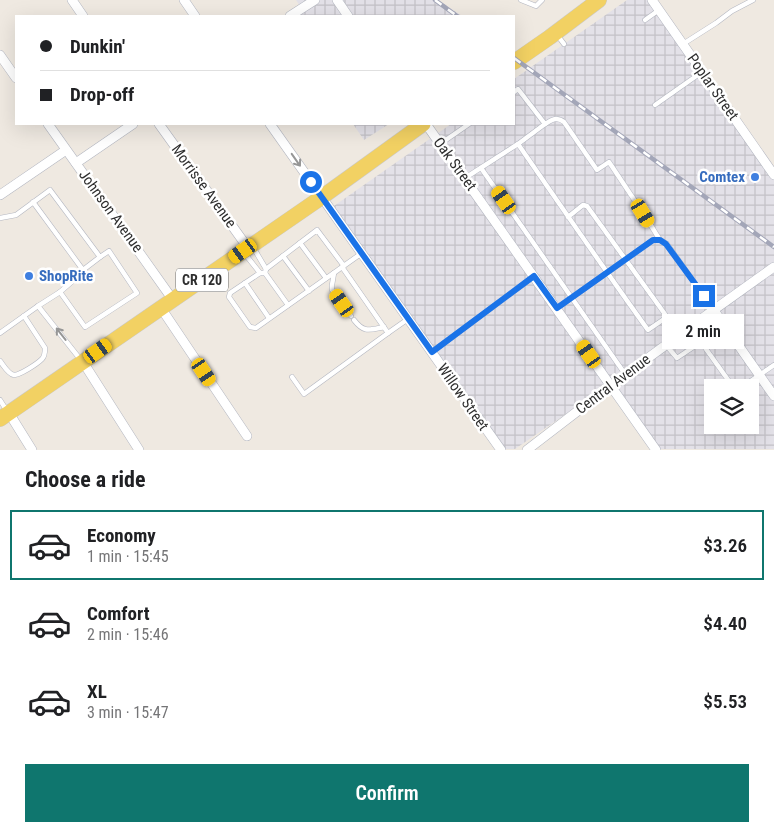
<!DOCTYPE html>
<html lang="en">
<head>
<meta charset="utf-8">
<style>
  body { margin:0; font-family:"Roboto Condensed",sans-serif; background:#f2f2f2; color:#202124; height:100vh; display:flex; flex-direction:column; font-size:19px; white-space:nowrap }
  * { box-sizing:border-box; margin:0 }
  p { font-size:16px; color:#757577 }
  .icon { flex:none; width:28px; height:28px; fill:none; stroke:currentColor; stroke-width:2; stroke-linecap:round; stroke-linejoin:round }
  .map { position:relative; height:450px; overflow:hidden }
  .drawer { display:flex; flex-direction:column; background:#fff; flex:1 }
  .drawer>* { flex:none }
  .banner { position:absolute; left:15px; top:15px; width:500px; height:110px; border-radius:0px; box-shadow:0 5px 20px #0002; display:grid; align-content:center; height:110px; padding:0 25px; background:#fff }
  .controls { position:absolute; left:704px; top:379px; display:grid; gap:10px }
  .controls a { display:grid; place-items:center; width:55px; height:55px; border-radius:0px; background:#fff; box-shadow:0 5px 20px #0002; font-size:25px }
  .end { position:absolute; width:22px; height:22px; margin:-11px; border:6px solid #1a73e8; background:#fff; box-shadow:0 0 0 2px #fff }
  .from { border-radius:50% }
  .bubble { position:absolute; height:35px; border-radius:0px; background:#fff; box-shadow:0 5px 20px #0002; font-size:16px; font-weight:600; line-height:35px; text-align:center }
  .car { position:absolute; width:15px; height:30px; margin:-15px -8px; border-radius:6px; box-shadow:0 0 4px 1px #0007; background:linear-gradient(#f5c518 24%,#345 0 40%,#f5c518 0 76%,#345 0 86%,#f5c518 0) }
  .banner b { display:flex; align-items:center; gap:18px; height:48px; font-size:19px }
  .banner b+b { border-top:1px solid #e0e0e0 }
  .banner i { width:12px; height:12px; background:#202124 }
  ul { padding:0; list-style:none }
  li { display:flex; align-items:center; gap:15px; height:70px; margin:0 10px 8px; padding:0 15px; border:2px solid transparent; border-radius:0px }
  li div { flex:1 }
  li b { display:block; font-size:19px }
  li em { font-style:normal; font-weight:600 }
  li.selected { border-color:#0f766e }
  li>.icon { width:45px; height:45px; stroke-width:1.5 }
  h2 { padding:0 25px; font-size:22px; line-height:60px }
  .primary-button { display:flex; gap:10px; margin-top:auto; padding:10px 25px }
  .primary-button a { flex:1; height:58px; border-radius:0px; background:#0f766e; color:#fff; font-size:20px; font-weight:600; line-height:58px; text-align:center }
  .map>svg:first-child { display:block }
  .industrial { fill:url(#industrial-grid); fill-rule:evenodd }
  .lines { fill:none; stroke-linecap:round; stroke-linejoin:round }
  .lane-casing { stroke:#b4b7c1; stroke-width:5.5 }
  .street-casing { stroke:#b4b7c1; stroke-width:10 }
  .primary-casing { stroke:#c9c9c9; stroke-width:16 }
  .lane { stroke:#fff; stroke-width:4.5 }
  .street { stroke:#fff; stroke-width:9 }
  .primary { stroke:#f2d163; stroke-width:15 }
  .rail-casing { stroke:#a3a6b8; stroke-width:4.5 }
  .rail { stroke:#fff; stroke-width:2.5; stroke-dasharray:8; stroke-linecap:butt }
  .oneway { stroke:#969696 }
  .route { stroke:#1a73e8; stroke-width:6 }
  .shop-dot { fill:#3f7fe0; stroke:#fff; stroke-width:2 }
  .labels { text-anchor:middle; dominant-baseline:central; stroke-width:5; stroke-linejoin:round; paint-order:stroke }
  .shield { fill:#fff; stroke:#6d6d6d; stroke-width:1 }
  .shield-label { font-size:14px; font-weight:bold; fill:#2e2e2e }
  .street-label { font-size:15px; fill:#2e2e2e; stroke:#fff }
  .shop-label { font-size:15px; font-weight:bold; fill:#366cbe; stroke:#fff; text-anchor:end }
</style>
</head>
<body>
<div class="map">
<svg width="774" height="450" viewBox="0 0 774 450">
  <defs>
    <pattern id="industrial-grid" width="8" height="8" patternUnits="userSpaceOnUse" patternTransform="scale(1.25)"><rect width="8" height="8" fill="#e3e1e8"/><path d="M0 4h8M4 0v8" fill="none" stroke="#c3c1c7"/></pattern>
  </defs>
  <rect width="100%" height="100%" fill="#efe9e1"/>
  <g class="industrial">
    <path d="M296,0H438L462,16H291L302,9Z"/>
    <path d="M627,0H654L774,168V449H657L608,385L515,449H503L331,208L451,124H514V79ZM712,388H750V425H712Z"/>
    <path d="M353,124H389L364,140Z"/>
  </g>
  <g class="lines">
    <g class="lane-casing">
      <g id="lane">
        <path d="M521,0L536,6L542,0"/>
        <path d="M645,20L659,10"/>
        <path d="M558,36L564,44"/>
        <path d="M683,44L716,23L732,11L753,0"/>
        <path d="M514,92L518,89L545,124C552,120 557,116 564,122L597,170L609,162L643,213L660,240"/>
        <path d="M655,105L702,72"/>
        <path d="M440,144L469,124"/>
        <path d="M518,144L545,124"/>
        <path d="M481,168L625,374"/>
        <path d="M465,178L518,144C561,206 604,269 648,330L667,317L587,206L583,205L568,217"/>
        <path d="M33,202L83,270L100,257"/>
        <path d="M0,218L16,215L50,190L100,257L109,251L137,293L85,327L60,292L38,306L0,333"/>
        <path d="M300,243L326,278"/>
        <path d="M253,247L266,269"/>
        <path d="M245,254L260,273"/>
        <path d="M283,256L309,291"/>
        <path d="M344,266L317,230L266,269L265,273H260L230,293L229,297L250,327L256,328L362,253"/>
        <path d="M342,267L388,333L408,319"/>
        <path d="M265,273L288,305"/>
        <path d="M334,273L332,285V290L351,316"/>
        <path d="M245,283L269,318"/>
        <path d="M60,292L75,279L83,270"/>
        <path d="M38,306L80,359"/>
        <path d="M557,308L653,240H660L667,244L713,309"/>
        <path d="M354,320C364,333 369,330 384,327"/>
        <path d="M666,345L677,358L701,342L731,384L736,387H742L774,365"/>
        <path d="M432,352L533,277"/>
        <path d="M0,361C4,366 8,374 14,375C20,375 37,364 42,359C45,356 45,352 45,348L24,316"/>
        <path d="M292,377L304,394L388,333"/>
        <path d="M0,400L7,411"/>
      </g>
    </g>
    <g class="street-casing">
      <g id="street">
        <path d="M72,0L83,16"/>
        <path d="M184,0L195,16"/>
        <path d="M337,0L348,16"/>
        <path d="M652,0L774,175"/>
        <path d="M290,16L315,0"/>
        <path d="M0,55L16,78"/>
        <path d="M48,124L173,300"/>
        <path d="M159,124L248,248"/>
        <path d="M270,124L501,450"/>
        <path d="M426,124L656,450"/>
        <path d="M76,163L133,124"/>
        <path d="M0,195L66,150"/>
        <path d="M161,308L247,436"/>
        <path d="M713,309L774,396"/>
        <path d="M83,362L139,450"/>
        <path d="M9,413L32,450"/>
        <path d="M527,450C608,387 690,326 774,267"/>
      </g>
    </g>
    <g class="primary-casing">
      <g id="primary">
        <path d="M514,62L550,37L599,0"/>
        <path d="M0,419L322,197L423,124"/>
      </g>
    </g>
    <use href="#lane" class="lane"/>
    <use href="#street" class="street"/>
    <use href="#primary" class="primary"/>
    <g class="rail-casing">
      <g id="rail">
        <path d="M435,0L457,16"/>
        <path d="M514,58L774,247"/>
      </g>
    </g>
    <use href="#rail" class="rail"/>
  </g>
  <defs><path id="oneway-shaft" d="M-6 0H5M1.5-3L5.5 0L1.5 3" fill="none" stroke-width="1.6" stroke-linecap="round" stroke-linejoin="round" transform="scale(1.25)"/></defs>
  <g class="oneway">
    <use href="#oneway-shaft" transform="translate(296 160) rotate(55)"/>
    <use href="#oneway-shaft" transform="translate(61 334) rotate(-128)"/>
  </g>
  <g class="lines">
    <path class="route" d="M311,182L432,352L534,276L557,308L653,240H660L666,244L704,296"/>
  </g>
  <g class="shop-dot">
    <circle cx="755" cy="177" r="5"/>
    <circle cx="29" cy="276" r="5"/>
  </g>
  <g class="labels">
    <rect class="shield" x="176" y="268.5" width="52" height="23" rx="4"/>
    <g class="shield-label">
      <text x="202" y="280">CR 120</text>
    </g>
    <g class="street-label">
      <text transform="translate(713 87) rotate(55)">Poplar Street</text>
      <text transform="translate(455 164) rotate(54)">Oak Street</text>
      <text transform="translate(204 186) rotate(54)">Morrisse Avenue</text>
      <text transform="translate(111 211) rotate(54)">Johnson Avenue</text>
      <text transform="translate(613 384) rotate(-37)">Central Avenue</text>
      <text transform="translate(463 397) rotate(55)">Willow Street</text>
    </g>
    <g class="shop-label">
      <text x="745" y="177">Comtex</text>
      <text x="39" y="276" text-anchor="start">ShopRite</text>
    </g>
  </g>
</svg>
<div class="controls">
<a><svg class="icon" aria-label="layers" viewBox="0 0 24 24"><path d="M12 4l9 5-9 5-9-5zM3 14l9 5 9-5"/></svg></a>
</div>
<i class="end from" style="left:311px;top:182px"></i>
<i class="end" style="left:704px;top:296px"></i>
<div class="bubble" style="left:662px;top:314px;width:82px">2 min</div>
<i class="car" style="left:504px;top:200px;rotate:325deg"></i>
<i class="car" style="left:643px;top:213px;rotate:149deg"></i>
<i class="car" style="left:243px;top:251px;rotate:235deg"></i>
<i class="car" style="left:342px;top:303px;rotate:325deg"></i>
<i class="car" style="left:98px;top:351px;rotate:55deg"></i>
<i class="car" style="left:589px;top:354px;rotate:325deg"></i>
<i class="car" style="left:204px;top:372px;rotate:146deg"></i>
<div class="banner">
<b><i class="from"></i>Dunkin'</b>
<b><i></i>Drop-off</b>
</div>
</div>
<section class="drawer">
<h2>Choose a ride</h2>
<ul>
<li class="selected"><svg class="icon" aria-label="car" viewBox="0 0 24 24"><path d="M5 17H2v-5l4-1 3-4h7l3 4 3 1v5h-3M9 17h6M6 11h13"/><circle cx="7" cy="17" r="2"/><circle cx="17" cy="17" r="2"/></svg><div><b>Economy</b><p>1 min · 15:45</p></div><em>$3.26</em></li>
<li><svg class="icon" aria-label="car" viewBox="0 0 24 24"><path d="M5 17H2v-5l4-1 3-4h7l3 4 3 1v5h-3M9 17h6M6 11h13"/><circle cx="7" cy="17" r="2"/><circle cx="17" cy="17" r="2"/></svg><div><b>Comfort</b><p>2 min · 15:46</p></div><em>$4.40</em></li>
<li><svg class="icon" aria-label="car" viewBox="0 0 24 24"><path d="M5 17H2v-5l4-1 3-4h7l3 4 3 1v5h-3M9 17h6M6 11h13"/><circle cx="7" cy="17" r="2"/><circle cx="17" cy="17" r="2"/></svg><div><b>XL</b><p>3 min · 15:47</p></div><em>$5.53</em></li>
</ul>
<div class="primary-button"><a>Confirm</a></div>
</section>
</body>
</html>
